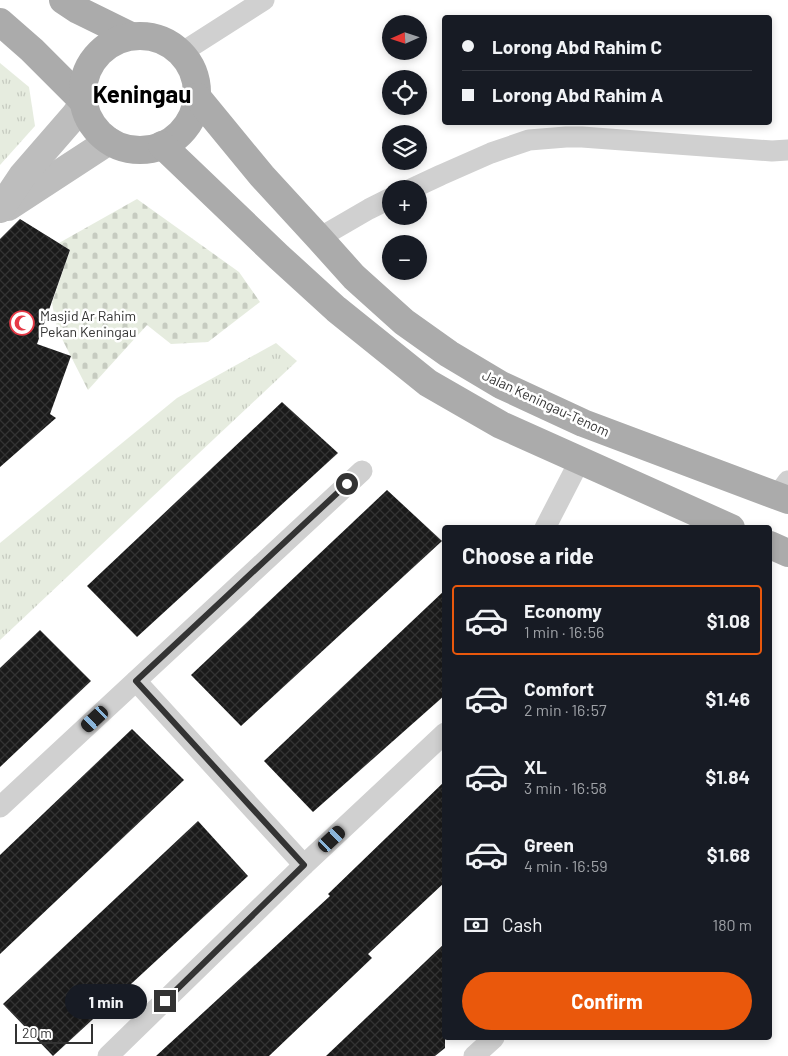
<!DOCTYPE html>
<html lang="en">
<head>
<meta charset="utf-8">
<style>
  body { margin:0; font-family:Barlow,sans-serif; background:#20242c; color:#f1f3f6; height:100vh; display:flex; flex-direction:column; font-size:19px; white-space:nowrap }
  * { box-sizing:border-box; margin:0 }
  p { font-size:16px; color:#9ea1a6 }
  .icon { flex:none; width:28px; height:28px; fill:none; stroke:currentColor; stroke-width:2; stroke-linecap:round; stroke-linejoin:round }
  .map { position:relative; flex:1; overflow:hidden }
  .details { position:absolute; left:442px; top:525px; width:330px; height:515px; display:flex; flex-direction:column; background:#171b24; border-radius:5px; box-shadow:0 2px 8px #0003 }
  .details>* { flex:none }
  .hud { position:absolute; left:442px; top:15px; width:330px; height:110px; border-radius:5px; box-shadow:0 2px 8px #0003; display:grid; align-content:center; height:110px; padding:0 20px; background:#171b24 }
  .needle { width:32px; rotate:267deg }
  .tools { position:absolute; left:382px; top:15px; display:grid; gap:10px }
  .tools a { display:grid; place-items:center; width:45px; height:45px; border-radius:50%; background:#171b24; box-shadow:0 2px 8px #0003; font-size:25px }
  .scale { position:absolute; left:15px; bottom:12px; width:78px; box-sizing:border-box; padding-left:5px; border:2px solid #333; border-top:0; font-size:14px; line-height:18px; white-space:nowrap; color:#333; -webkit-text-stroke:4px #fff; paint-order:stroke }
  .end { position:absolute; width:22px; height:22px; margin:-11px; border:6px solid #333; background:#fff; box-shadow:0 0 0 2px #fff }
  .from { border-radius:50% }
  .bubble { position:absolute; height:35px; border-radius:18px; background:#171b24; box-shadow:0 2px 8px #0003; font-size:16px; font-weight:700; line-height:35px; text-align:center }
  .car { position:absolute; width:15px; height:30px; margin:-15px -8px; border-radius:6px; box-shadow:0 0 4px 1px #0007; background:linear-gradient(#222 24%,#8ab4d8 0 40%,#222 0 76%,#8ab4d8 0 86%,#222 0) }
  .hud b { display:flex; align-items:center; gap:18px; height:48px; font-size:19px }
  .hud b+b { border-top:1px solid #363941 }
  .hud i { width:12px; height:12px; background:#f1f3f6 }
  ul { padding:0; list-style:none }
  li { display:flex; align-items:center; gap:15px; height:70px; margin:0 10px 8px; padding:0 10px; border:2px solid transparent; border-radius:5px }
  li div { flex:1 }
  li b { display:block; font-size:19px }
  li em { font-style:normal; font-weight:700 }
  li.active { border-color:#ea580c }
  li>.icon { width:45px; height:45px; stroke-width:1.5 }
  h2 { padding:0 20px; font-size:22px; line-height:60px }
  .pay { display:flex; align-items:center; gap:12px; height:55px; padding:0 20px; font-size:19px }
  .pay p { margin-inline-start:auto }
  .action { display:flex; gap:10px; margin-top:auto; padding:10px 20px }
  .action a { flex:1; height:58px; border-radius:30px; background:#ea580c; color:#fff; font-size:20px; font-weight:700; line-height:58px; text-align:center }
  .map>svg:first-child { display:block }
  .cemetery { fill:url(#cemetery-stones) }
  .park { fill:url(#park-tufts) }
  .building { fill:url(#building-cross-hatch) }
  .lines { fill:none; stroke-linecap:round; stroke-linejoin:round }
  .street { stroke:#d0d0d0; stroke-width:21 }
  .secondary { stroke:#bdbdbd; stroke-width:28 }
  .primary { stroke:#ababab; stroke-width:28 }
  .route { stroke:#333; stroke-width:6 }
  .labels { text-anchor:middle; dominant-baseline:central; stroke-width:5; stroke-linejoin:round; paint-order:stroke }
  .poi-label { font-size:14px; fill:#333; stroke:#fff; text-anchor:start }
  .street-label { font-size:14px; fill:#333; stroke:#fff }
  .town-label { font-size:24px; font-weight:bold; fill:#000; stroke:#fff }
</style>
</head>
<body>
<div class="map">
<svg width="788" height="1056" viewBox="0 0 788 1056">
  <defs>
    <pattern id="cemetery-stones" width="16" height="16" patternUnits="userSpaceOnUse" patternTransform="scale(1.25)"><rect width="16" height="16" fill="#e6ecdf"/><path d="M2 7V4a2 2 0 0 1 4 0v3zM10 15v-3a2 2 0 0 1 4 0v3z" fill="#c6cbc0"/></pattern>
    <pattern id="park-tufts" width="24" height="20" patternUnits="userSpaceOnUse" patternTransform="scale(1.25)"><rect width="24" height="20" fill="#e6ecdf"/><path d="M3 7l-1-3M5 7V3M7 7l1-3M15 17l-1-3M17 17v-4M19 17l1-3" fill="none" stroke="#c6cbc0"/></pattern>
    <pattern id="building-cross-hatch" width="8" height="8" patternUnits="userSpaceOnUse" patternTransform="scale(1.25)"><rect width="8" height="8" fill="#1a1a1a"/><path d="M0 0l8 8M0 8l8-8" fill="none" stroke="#333"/></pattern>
  </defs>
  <rect width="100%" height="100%" fill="#fff"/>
  <path class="cemetery" d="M137,199L239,272L260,302L208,342L171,344L147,325L88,390L57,329L52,303L70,250L59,243Z"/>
  <g class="park">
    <path d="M0,63L29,87L35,126L0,165Z"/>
    <path d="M276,343L297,361L0,640V543L177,398Z"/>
  </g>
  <g class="building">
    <path d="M20,219L70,250L37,344L71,356L50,414L56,418L0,467V239Z"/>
    <path d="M282,402L338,453L137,637L87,586Z"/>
    <path d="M387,490L442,541L241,726L191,675Z"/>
    <path d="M445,590V695L313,812L264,761Z"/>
    <path d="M40,630L91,681L0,767V668Z"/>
    <path d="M132,729L184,780L0,954V855Z"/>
    <path d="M445,781V882L368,954L372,958L269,1056H156L330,896L328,894Z"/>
    <path d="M198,821L248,876L53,1056L3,1004Z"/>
    <path d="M445,943V1048L435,1056H326Z"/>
  </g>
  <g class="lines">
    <g class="street">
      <path d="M181,53L264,0"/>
      <path d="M411,189L441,175L491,153L529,140L566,137H582L772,151L788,150"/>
      <path d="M319,238L369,209L391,198"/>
      <path d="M777,496L788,481"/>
      <path d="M545,528L580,460"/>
      <path d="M136,681L304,865"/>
      <path d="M0,807L362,471"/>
      <path d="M108,1056L304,865L445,733"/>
      <path d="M474,1056L494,1038"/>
    </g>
    <g class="secondary">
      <path d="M8,207L109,141"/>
      <path d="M0,209L22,176L75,115L84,102"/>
    </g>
    <g class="primary">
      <path d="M63,0L78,10L131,36"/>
      <path d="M0,22L32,50L84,102"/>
      <circle cx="140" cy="93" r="57"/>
      <path d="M197,97L262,176L319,238L354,277L404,322L449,354L501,385L583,423L788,500"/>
      <path d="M162,145L279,257L336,309L428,383L501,425L731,528"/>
      <path d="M770,545L788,553"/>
    </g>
  </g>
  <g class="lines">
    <path class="route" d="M165,1001L304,865L136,681L347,484"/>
  </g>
  <defs>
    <g id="mosque-ring" transform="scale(1.25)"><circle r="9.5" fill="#fff" stroke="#e63946" stroke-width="1.5"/><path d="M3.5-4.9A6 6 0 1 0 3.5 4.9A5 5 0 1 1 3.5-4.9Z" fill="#e63946"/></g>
  </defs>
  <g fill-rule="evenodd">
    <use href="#mosque-ring" x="22" y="323"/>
  </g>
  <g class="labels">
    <g class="poi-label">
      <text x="40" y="315">Masjid Ar Rahim<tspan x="40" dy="16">Pekan Keningau</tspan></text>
    </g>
    <g class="street-label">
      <text transform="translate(546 403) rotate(25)">Jalan Keningau-Tenom</text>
    </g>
    <g class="town-label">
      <text x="142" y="93">Keningau</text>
    </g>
  </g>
</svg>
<div class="tools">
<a><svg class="needle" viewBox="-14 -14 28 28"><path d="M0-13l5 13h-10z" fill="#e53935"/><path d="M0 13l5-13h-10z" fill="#9ea1a6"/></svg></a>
<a><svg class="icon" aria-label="locate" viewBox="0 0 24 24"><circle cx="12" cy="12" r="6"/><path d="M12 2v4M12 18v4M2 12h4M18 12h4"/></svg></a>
<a><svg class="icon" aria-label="layers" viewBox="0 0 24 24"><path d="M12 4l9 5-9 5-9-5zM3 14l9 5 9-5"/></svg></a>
<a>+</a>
<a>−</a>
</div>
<div class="scale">20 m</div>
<i class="end from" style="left:347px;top:484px"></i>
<i class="end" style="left:165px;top:1001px"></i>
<div class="bubble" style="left:65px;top:984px;width:82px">1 min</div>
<i class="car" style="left:95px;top:719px;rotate:227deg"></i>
<i class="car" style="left:332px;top:839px;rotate:47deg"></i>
<div class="hud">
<b><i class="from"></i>Lorong Abd Rahim C</b>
<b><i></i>Lorong Abd Rahim A</b>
</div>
<section class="details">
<h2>Choose a ride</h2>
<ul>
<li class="active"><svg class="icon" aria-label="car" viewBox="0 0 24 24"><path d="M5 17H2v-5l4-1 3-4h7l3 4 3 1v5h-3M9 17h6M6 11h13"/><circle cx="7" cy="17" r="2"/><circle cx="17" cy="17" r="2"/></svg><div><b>Economy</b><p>1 min · 16:56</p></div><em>$1.08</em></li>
<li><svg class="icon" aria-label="car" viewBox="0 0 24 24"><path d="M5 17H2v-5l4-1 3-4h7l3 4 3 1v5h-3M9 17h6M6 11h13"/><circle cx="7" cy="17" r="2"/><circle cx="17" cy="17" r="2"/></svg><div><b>Comfort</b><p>2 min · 16:57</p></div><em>$1.46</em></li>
<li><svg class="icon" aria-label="car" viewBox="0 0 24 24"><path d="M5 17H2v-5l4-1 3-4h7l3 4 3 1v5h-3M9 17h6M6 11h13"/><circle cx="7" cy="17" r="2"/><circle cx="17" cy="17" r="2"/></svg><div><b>XL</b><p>3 min · 16:58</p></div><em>$1.84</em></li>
<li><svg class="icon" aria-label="car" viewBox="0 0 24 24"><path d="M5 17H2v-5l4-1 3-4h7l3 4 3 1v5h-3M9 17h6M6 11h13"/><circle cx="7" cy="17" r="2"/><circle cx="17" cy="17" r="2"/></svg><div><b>Green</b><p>4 min · 16:59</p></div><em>$1.68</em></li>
</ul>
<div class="pay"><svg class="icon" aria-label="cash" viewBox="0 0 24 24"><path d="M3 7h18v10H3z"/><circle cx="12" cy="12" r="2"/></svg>Cash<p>180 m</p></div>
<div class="action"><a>Confirm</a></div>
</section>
</div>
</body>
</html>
